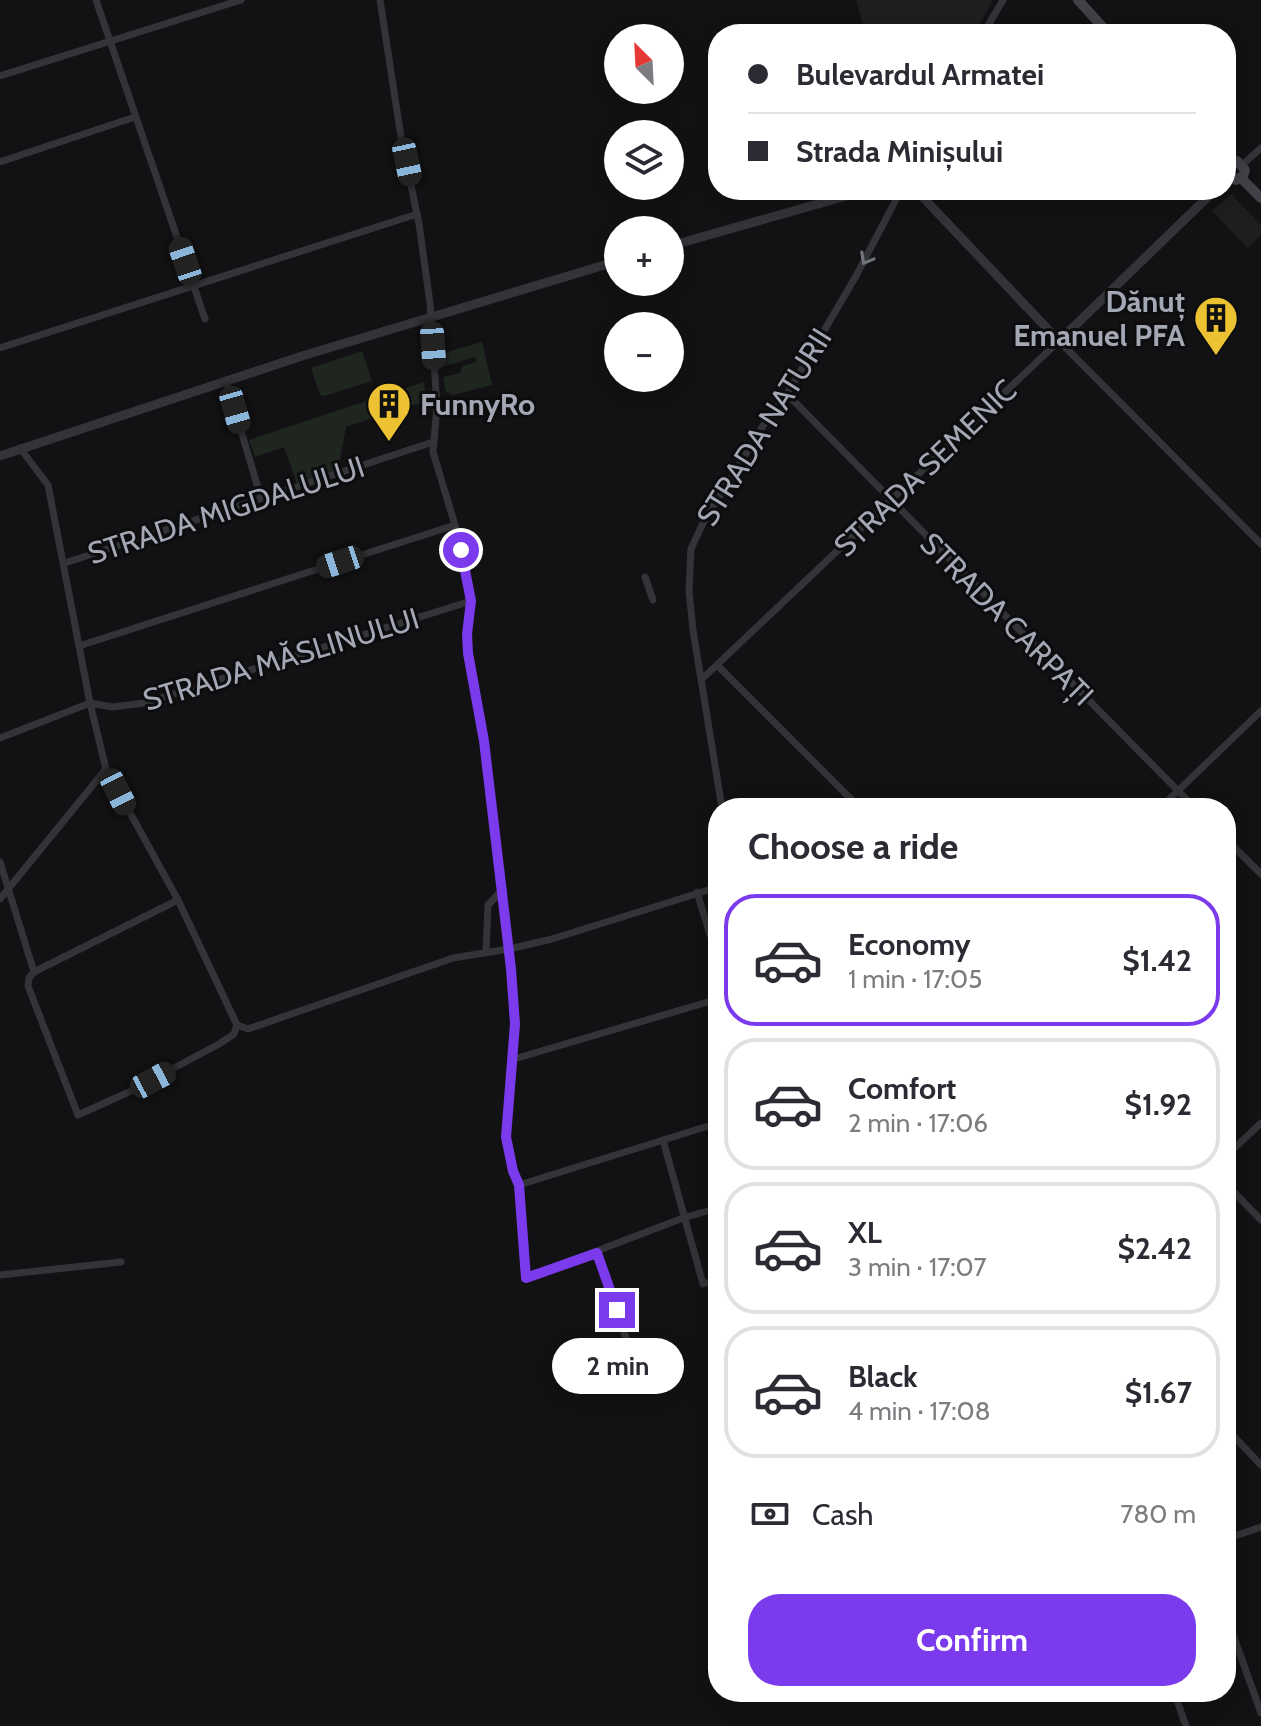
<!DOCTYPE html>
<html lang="en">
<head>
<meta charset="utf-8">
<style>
  body { margin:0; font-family:Cabin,sans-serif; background:#f7f7f7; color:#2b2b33; height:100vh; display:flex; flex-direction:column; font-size:30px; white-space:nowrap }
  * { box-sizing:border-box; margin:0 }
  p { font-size:26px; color:#7c7c81 }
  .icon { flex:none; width:44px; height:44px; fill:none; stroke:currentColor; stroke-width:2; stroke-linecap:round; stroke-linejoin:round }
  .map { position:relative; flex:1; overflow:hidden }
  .side { position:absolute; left:708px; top:798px; width:528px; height:904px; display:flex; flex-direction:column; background:#fff; border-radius:32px; box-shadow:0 4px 20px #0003 }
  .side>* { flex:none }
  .banner { position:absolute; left:708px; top:24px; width:528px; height:176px; border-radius:32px; box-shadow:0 4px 20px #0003; display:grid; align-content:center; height:176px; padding:0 40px; background:#fff }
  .needle { width:52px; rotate:336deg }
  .fabs { position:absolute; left:604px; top:24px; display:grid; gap:16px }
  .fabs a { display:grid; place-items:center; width:80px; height:80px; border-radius:50%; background:#fff; box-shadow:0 4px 20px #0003; font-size:40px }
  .end { position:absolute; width:36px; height:36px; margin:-18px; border:10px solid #7c3aed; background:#fff; box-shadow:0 0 0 4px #fff }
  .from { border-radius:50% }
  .bubble { position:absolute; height:56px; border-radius:28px; background:#fff; box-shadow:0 4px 20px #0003; font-size:26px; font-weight:700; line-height:56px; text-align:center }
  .car { position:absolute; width:24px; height:48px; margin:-24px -12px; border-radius:10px; box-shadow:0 0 6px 2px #0007; background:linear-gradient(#222 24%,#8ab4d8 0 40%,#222 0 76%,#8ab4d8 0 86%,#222 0) }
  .banner b { display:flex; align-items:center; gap:28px; height:76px; font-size:30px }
  .banner b+b { border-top:2px solid #e1e1e2 }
  .banner i { width:20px; height:20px; background:#2b2b33 }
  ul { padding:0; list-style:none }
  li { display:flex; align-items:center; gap:24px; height:132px; margin:0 16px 12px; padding:0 24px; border:4px solid #e1e1e2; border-radius:32px }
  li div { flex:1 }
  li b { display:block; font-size:30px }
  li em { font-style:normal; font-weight:700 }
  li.active { border-color:#7c3aed }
  li>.icon { width:72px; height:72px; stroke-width:1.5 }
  h2 { padding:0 40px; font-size:36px; line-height:96px }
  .pay { display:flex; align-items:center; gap:20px; height:88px; padding:0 40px; font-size:30px }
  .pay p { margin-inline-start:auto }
  .cta { display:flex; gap:16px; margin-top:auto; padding:16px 40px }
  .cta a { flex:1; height:92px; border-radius:32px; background:#7c3aed; color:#fff; font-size:32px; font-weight:700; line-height:92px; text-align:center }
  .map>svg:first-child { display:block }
  .built { fill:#1e1e21 }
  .green { fill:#1f2620 }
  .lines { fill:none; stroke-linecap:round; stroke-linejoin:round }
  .minor { stroke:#333438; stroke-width:7 }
  .tertiary { stroke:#333438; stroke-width:9 }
  .secondary { stroke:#414248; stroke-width:10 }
  .oneway { stroke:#71737c }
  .route { stroke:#7c3aed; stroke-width:10 }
  .labels { text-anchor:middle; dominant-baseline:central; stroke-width:6; stroke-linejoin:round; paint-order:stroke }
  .poi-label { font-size:30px; font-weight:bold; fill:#a4a7b4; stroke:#0d0d0f; text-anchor:end }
  .street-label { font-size:30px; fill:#a4a7b4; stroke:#0d0d0f }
</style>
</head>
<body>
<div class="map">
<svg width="1261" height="1726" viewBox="0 0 1261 1726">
  <rect width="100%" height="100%" fill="#121214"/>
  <g class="built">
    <path d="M856,0H993L974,34H865Z"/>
    <path d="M1231,194L1261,225V235L1248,248L1212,211Z"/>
  </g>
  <g class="green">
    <path d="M482,342L492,385L453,395L446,392L443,377L461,373V367L476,362L475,357L442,367L440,354Z"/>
    <path d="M362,351L372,381L324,396L320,395L311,368Z"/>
    <path d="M424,382L426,401L346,427L338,470L297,484L284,447L255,457L249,440Z"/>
  </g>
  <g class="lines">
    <g class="minor">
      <path d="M96,0L205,319"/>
      <path d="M380,0L401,137L419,224L430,303L437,407L433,452L455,525L471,601L467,634L468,653L484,741L515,1009L513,1070L506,1137L513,1171L519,1185L526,1278L683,1218L718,1208"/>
      <path d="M983,34L1003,0"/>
      <path d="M0,76L241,0"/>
      <path d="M0,162L135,117"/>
      <path d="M1243,164L1261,148"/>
      <path d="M0,348L417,214"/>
      <path d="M226,380L261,498"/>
      <path d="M787,394L1195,808"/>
      <path d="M20,448L48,485L90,703L106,769L178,900L237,1025L234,1034L219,1044L131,1091L78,1115L28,986L29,978L34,972"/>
      <path d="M65,563L433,442"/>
      <path d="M645,577L653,600"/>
      <path d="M79,646L455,525"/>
      <path d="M718,666L860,808"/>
      <path d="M702,679L1059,341L1261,544"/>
      <path d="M90,703L112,707L145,703L471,601"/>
      <path d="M0,738L90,703"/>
      <path d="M722,808L693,630L689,591L691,549L703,523L763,426L787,394L856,276L901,190"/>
      <path d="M1160,808L1261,711"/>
      <path d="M1226,839L1261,874"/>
      <path d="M0,862L34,972"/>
      <path d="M697,892L718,961"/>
      <path d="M0,899L106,769"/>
      <path d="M486,952L488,905L501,891"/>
      <path d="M34,972L178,900"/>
      <path d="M237,1025L248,1029L453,958L509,949L552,939L718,887"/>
      <path d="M514,1059L718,999"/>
      <path d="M663,1140L703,1284L718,1279"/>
      <path d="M1226,1156L1261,1123"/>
      <path d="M1226,1184L1261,1220"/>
      <path d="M519,1185L718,1123"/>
      <path d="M597,1253L636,1367"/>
      <path d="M0,1275L121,1262"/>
      <path d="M1226,1428L1261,1465"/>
      <path d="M1226,1539L1261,1527"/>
      <path d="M1226,1615L1261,1713"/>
      <path d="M1174,1692L1186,1726"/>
    </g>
    <g class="tertiary">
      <path d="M916,190L1059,341L1215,190"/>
      <path d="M670,246L867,190"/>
      <path d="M0,456L302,356L618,261"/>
    </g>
    <g class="secondary">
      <path d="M1078,0L1109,34"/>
      <path d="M1226,167L1231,161H1237L1245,170L1243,176L1236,180L1226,174"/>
      <path d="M1241,178L1261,198"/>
    </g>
  </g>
  <defs><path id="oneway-chevron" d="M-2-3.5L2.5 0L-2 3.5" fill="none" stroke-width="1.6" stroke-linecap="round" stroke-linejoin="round" transform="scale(2)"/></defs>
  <use class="oneway" href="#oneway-chevron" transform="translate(866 259) rotate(119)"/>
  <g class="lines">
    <path class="route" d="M461,550L471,601L467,634L468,653L484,741L511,969L515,1024L506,1137L513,1171L519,1185L526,1278L597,1253L617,1310"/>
  </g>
  <defs>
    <g id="building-pin" transform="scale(2.3)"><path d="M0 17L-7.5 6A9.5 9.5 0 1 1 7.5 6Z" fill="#ecc132" stroke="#0d0d0f"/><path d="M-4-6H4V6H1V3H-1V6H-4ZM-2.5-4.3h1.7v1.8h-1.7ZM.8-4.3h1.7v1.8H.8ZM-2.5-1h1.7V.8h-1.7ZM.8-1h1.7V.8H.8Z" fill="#111"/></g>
  </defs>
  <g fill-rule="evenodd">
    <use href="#building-pin" x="1216" y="318"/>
    <use href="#building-pin" x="389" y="404"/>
  </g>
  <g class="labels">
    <g class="poi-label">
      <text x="1185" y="301">Dănuț<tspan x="1185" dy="34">Emanuel PFA</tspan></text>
      <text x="420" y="404" text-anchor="start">FunnyRo</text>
    </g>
    <g class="street-label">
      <text transform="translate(764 427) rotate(-58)">STRADA NATURII</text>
      <text transform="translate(925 468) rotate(-44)">STRADA SEMENIC</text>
      <text transform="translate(226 510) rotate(-18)">STRADA MIGDALULUI</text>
      <text transform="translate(1007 619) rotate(45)">STRADA CARPAȚI</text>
      <text transform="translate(281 659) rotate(-17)">STRADA MĂSLINULUI</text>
    </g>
  </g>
</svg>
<div class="fabs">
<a><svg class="needle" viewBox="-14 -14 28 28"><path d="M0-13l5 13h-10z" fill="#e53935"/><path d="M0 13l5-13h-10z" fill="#7c7c81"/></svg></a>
<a><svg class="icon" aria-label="layers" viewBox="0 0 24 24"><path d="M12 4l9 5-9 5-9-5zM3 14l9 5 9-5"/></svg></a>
<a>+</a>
<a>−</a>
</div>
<i class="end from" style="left:461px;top:550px"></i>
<i class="end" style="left:617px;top:1310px"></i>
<div class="bubble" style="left:552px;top:1338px;width:132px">2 min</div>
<i class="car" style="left:407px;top:162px;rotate:168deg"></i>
<i class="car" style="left:185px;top:261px;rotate:341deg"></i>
<i class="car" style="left:433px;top:346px;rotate:176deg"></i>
<i class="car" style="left:235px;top:410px;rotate:164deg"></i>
<i class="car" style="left:340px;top:562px;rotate:252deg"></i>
<i class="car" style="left:118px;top:792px;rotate:153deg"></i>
<i class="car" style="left:153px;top:1080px;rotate:62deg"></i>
<div class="banner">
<b><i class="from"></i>Bulevardul Armatei</b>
<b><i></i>Strada Minișului</b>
</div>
<section class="side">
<h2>Choose a ride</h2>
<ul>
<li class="active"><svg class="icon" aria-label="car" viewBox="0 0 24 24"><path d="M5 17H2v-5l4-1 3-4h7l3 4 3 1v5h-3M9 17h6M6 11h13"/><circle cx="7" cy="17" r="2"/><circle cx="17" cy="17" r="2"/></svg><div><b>Economy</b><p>1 min · 17:05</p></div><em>$1.42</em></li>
<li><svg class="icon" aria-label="car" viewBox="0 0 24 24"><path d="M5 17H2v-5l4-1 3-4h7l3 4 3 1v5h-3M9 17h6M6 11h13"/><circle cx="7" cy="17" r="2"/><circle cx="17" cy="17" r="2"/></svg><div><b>Comfort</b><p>2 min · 17:06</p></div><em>$1.92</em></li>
<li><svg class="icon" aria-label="car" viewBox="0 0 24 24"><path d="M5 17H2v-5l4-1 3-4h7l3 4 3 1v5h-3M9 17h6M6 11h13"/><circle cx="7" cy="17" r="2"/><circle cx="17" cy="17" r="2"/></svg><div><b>XL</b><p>3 min · 17:07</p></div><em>$2.42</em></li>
<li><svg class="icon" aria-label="car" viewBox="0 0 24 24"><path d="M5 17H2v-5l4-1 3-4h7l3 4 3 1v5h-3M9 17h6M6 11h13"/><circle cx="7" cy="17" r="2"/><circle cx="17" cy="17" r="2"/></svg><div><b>Black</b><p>4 min · 17:08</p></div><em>$1.67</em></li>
</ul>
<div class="pay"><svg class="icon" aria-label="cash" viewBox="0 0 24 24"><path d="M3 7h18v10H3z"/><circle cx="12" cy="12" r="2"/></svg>Cash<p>780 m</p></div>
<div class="cta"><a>Confirm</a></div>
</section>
</div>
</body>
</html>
